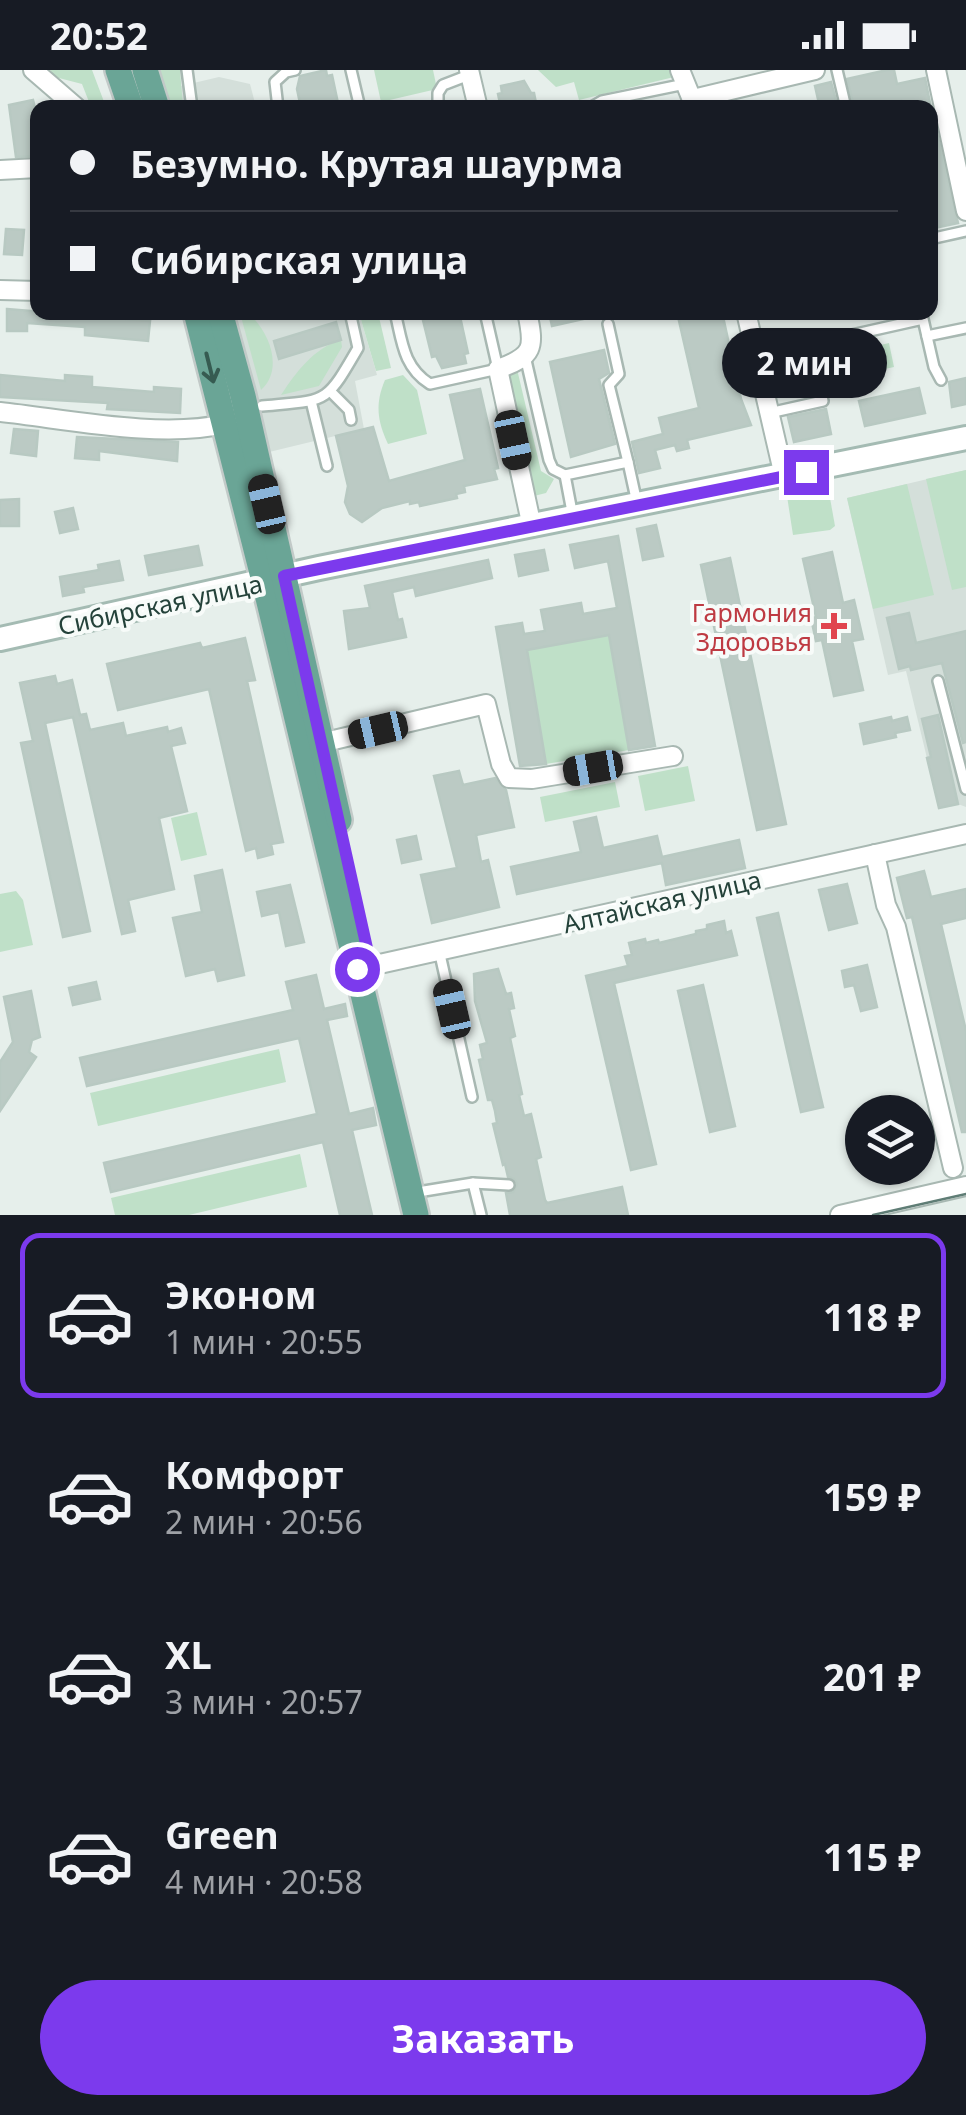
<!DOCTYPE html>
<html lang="ru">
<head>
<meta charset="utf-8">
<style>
  body { margin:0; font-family:"Noto Sans",sans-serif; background:#20242c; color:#f1f3f6; height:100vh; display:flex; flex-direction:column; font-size:38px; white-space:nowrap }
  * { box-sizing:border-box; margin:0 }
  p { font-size:32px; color:#9ea1a6 }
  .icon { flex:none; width:55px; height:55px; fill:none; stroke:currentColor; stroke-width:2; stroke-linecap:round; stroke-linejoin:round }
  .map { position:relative; height:1145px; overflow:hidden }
  .panel { display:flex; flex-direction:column; background:#171b24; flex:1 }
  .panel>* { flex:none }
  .top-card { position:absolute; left:30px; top:30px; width:908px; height:220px; border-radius:20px; box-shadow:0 2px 8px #0004; display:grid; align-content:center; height:220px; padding:0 40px; background:#171b24 }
  .controls { position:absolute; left:845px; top:1025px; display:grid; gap:20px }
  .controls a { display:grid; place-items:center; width:90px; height:90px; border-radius:50%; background:#171b24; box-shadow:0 2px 8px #0004; font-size:50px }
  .end { position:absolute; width:45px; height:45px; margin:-22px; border:12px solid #7c3aed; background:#fff; box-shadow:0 0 0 5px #fff }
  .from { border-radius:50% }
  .bubble { position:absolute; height:70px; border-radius:35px; background:#171b24; box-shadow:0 2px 8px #0004; font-size:32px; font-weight:700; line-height:70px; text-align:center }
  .car { position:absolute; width:30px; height:60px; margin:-30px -15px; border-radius:12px; box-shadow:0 0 8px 2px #0007; background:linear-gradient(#222 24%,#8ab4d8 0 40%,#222 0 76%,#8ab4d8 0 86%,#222 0) }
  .top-card b { display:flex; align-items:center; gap:35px; height:95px; font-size:38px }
  .top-card b+b { border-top:2px solid #363941 }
  .top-card i { width:25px; height:25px; background:#f1f3f6 }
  ul { padding:18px 0 0; list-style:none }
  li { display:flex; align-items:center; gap:30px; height:165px; margin:0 20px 15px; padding:0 20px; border:5px solid transparent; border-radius:20px }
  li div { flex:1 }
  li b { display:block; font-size:38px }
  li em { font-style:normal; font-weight:700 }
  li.on { border-color:#7c3aed }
  li>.icon { width:90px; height:90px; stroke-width:1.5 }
  .primary-button { display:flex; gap:20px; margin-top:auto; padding:20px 40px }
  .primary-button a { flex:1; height:115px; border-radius:60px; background:#7c3aed; color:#fff; font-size:40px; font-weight:700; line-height:115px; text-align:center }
  .status { display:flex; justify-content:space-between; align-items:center; height:70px; padding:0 50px; background:#171b24; direction:ltr }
  .status svg { height:28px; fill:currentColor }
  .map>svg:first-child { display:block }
  .built { fill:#d4dfda }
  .green { fill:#bfe0c8 }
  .building { fill:#bbcac4; stroke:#b8c9c2; stroke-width:2.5 }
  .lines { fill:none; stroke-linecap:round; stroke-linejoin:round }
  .service-casing { stroke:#a8b8b2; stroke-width:14 }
  .minor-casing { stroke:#a8b8b2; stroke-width:22 }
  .secondary-casing { stroke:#a4bbb3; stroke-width:28 }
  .primary-casing { stroke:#c2cac8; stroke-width:30 }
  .service { stroke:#fff; stroke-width:9 }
  .minor { stroke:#fff; stroke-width:18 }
  .secondary { stroke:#fff; stroke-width:22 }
  .primary { stroke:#6aa596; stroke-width:25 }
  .tram { stroke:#5f7d75; stroke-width:2.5 }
  .oneway { stroke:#365b51 }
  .route { stroke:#7c3aed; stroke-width:12 }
  .health-dot { fill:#e0444e; stroke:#f7fbf9; stroke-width:4 }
  .labels { text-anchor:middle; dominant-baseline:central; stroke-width:8; stroke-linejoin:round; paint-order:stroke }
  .street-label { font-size:25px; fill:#24423a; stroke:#f7fbf9 }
  .health-label { font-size:25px; fill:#be3a42; stroke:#f7fbf9; text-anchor:end }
</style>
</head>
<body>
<div class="status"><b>20:52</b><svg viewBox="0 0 49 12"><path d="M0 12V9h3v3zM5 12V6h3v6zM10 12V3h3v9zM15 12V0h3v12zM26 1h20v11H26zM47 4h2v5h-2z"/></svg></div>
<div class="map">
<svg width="966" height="1145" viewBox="0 0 966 1145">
  <rect width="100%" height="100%" fill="#e6efeb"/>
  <g class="built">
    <path d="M219,7L250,14L256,37H169L164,20Z"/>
    <path d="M230,243H359L377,305L355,311L364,359L265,383Z"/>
    <path d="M966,400V737L958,734L939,738L906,601L888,605L847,428Z"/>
  </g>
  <g class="green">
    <path d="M50,0H92L106,37H91L82,14L55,7Z"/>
    <path d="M156,0H180L183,37H168Z"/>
    <path d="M374,0H433L437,19L381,32Z"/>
    <path d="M538,0H672L674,7L579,30L574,12L556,17Z"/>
    <path d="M240,243H248C268,260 285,298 261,320Z"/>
    <path d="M359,243H378L391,298L376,301Z"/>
    <path d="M341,270L342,277L319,316L281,325C296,302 314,278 341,270Z"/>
    <path d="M889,273L894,297L848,307L843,284Z"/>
    <path d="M517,299L541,401L554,409L546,423L530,427L501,304Z"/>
    <path d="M403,305L417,320L427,364L388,374C377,351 375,333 385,310Z"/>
    <path d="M966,400V517L952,520L926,409Z"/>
    <path d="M907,414L934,525L873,539L847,428Z"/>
    <path d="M828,417L835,456L830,460L793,465L787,426Z"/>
    <path d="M609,565L629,680L546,694L527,580Z"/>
    <path d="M688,696L695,731L645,741L638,706Z"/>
    <path d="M615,712L620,737L545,752L540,727Z"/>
    <path d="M197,742L207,785L181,791L171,748Z"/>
    <path d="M16,821L23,830L33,875L0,882V824Z"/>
    <path d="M279,979L286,1012L98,1056L90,1023Z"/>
    <path d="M300,1084L307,1117L189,1145H115L111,1128Z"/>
  </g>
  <g class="building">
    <path d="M326,0L327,6L332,5L339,38H301L297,19L300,6Z"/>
    <path d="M887,0H894L897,14L925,8L931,38H902L901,31L854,38L847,9Z"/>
    <path d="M524,11L531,23H534L537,38H501L498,24L502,23L501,16Z"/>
    <path d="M831,12L838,38H820L815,16Z"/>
    <path d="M33,30L38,50L34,53L38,86L16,87L9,35Z"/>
    <path d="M930,50H934L958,153L930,159Z"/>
    <path d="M6,159L24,160L22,185L4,184Z"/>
    <path d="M7,239L150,251L148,271L85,265V257L27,253V261H7Z"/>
    <path d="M421,242H459L468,283L464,284L466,293L442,298L436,286L432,287Z"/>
    <path d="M549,242H591L592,247L552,256Z"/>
    <path d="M677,242H722L741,329L751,355L687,370L689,378L677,381L675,375L655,380L660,398L639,403L632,372L663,364L659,348L699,338Z"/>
    <path d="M336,252L341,270L279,289L274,271Z"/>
    <path d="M604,280L609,303L599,309L615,374L571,387L550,292Z"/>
    <path d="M0,305L65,311V305L92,307V317L154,322V317L181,319L180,343L107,339L108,333L0,327Z"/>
    <path d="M966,308V334L952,337L949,312Z"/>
    <path d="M919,318L925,343L865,356L859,331Z"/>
    <path d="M480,319L498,398L494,399L497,409L464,416L465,422L456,424L457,428L420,436L419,432L410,434V431L382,438L362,452L350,444L345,432L348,416L336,366L373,357L389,411L465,390L450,325Z"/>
    <path d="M826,339L831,364L794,372L788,347Z"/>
    <path d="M14,359L38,361L36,386L11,383Z"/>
    <path d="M77,367L178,372L177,391L99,381V390L75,388Z"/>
    <path d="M19,429V456H0V430Z"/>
    <path d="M73,438L78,459L60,463L55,442Z"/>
    <path d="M656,455L663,486L643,490L637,459Z"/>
    <path d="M618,466L655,676L629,680L609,565L527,580L546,694L520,696L496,557L522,553L524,564L545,561L541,540L581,533L583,544L617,538L608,491L575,498L570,475Z"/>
    <path d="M198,476L202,495L149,505L145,486Z"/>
    <path d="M544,480L548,500L519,506L515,485Z"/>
    <path d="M832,482L843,533L854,530L863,569L852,571L863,620L834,626L822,570L816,571L811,548L816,547L803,489Z"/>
    <path d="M730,488L786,754L757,760L701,495Z"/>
    <path d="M488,490L492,508L416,526L414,517L392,522L398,550L402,549L406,567L349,579L344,541L370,538L365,516Z"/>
    <path d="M119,491L123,510L83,517L84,522L63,526L60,507L99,500L98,495Z"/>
    <path d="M909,543L916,573L966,561V672L963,673L942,593L911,600L910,596L899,599L887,548Z"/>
    <path d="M245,568L255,610L247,611L283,772L271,774L273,784L258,788L256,778L246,781L209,619L118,640L107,594L200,573L202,578Z"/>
    <path d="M55,606L57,614L72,610L80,645L86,644L90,660L123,653L126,666L167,657L168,662L181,658L185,673L171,676L187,741L159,748L174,819L128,830L135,861L122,864L73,647L45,653L90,861L63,867L21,673L33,671L20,613Z"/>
    <path d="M938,645L958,734L939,738L927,688L931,687L922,649Z"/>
    <path d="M891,647L892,651L907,647L910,660L895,663L896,667L864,674L860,654Z"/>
    <path d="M459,701L463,715L495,708L506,720L514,757L476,765L481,792L488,790L499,837L432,853L421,805L457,798L434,706Z"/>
    <path d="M596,747L603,778L657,766L662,787L739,770L745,798L666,815L662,793L517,824L511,797L581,782L574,752Z"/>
    <path d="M416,766L421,789L402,793L397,770Z"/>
    <path d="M222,800L244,905L218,911L215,899L186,906L173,848L202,842L195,806Z"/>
    <path d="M924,801L931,827L966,819V848L941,854L966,961V1062H962L912,847L907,848L897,808Z"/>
    <path d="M847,814L857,853L829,860L819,820Z"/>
    <path d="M290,815L304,872L286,876L279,842L262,846L257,822Z"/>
    <path d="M778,843L823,1037L801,1042L757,848Z"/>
    <path d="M724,851L726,863L731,861L737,885L614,913L656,1094L631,1100L586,906L628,896L625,886L632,885L629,873L645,869L646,873L658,870L659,873L696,864V861L707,859V855Z"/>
    <path d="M867,895L877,937L861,941L854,915L845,917L842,901Z"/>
    <path d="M498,899L506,924L511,923L514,938L509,939L515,966L510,968L522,1024L519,1025L524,1046L531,1044L541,1087L536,1089L545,1130L547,1133L622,1117L628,1145H510L506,1123L513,1122L517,1114L514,1109L508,1107L505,1094L503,1095L493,1054L497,1053L495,1041L492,1030H488L479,990L483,989L480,975L487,973L475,931L474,904Z"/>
    <path d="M316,905L324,939L345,934L347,946L327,950L349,1044L373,1038L376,1055L352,1060L372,1145H340L323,1072L111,1122L104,1093L317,1044L299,968L87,1016L80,988L293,940L286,912Z"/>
    <path d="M96,912L100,929L73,935L69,918Z"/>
    <path d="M703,915L735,1056L710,1062L678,921Z"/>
    <path d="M31,921L40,967L32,970L29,982L36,987L0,1041V992L13,972L4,927Z"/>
  </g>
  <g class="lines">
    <g class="service-casing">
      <g id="service">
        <path d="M187,0L192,38"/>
        <path d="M351,0L360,38"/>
        <path d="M837,0L846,38"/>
        <path d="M278,38L275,12L286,2L295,0"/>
        <path d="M438,38V23L443,15L469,5"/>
        <path d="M590,38L602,31L685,14"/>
        <path d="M930,169L966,161"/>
        <path d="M395,242C402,271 403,297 430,314L498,299L485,242"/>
        <path d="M608,254L619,304L609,315L628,392"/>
        <path d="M927,266L966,258"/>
        <path d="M525,286L549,390L553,399L565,405"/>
        <path d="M332,323L349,340L351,350"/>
        <path d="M311,331L327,396"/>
        <path d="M262,336C328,330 325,335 358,278L350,242"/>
        <path d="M769,343L823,331L812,282L816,273L923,249L934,297L941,310"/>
        <path d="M573,447L565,405L628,392L637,433"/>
        <path d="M938,611L966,719"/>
        <path d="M439,880L472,1027"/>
        <path d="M473,1113L481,1145"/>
        <path d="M424,1121L473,1113L509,1115"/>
      </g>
    </g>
    <g class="minor-casing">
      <g id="minor">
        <path d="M33,0L77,38"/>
        <path d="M469,0L478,38"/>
        <path d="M680,0L695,37"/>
        <path d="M936,0L966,141"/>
        <path d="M693,29L815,0"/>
        <path d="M0,100L38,98"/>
        <path d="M0,220L38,221"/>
        <path d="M527,242C535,278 534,286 498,299L532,457"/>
        <path d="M746,242L784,406"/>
        <path d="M0,342C66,349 161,369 224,354"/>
        <path d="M321,673L486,634L501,694L509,708L532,709L673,686"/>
        <path d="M875,784L886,835L896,857L953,1098"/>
        <path d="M357,899L966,764"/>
        <path d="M840,1145L966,1116"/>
      </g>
    </g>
    <g class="secondary-casing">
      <path id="secondary" d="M0,569L319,498L966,368"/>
    </g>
    <g class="primary-casing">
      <g id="primary">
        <path d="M118,0L131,38"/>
        <path d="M145,0L157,38"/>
        <path d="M196,242L264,511L416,1145"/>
        <path d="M220,242L243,326L339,750"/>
      </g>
    </g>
    <use href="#service" class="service"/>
    <use href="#minor" class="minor"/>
    <use href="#secondary" class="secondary"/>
    <use href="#primary" class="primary"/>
    <path class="tram" d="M873,1145L966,1124"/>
  </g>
  <defs><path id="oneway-shaft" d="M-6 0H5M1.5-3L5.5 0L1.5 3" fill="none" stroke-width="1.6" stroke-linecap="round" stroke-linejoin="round" transform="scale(2.5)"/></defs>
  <use class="oneway" href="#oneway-shaft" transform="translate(210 298) rotate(76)"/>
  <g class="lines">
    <path class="route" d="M357,899L371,896L284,506L806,402"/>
  </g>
  <path class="health-dot" d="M829 541h10v10h10v10h-10v10h-10v-10h-10v-10h10z"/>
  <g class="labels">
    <g class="street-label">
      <text transform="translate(160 534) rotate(-12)">Сибирская улица</text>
      <text transform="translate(662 831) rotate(-13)">Алтайская улица</text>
    </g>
    <g class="health-label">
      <text x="812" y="542">Гармония<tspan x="812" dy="29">Здоровья</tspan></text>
    </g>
  </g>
</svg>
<div class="controls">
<a><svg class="icon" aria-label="layers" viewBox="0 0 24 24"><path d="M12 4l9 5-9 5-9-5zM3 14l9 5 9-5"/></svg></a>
</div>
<i class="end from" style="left:357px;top:899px"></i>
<i class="end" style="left:806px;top:402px"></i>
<div class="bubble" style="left:722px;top:258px;width:165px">2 мин</div>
<i class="car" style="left:513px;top:370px;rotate:168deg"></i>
<i class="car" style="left:267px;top:434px;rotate:347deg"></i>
<i class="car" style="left:378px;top:660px;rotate:257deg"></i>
<i class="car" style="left:593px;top:698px;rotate:260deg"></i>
<i class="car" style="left:452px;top:939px;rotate:347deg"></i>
<div class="top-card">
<b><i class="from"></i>Безумно. Крутая шаурма</b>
<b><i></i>Сибирская улица</b>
</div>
</div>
<section class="panel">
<ul>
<li class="on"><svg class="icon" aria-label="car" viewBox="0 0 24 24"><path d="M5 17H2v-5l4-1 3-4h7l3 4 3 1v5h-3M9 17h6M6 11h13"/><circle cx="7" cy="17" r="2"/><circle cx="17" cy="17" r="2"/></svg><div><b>Эконом</b><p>1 мин · 20:55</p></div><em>118 ₽</em></li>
<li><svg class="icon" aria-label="car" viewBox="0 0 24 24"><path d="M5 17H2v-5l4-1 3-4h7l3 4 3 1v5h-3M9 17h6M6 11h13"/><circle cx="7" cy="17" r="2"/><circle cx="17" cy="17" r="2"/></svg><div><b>Комфорт</b><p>2 мин · 20:56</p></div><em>159 ₽</em></li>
<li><svg class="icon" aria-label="car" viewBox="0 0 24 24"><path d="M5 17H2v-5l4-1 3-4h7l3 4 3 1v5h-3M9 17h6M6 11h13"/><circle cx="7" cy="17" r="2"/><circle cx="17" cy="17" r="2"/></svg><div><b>XL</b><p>3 мин · 20:57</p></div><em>201 ₽</em></li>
<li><svg class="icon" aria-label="car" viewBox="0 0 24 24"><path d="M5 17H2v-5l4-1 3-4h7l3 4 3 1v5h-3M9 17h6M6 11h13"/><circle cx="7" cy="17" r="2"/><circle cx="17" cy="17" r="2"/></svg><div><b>Green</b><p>4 мин · 20:58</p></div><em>115 ₽</em></li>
</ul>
<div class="primary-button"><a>Заказать</a></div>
</section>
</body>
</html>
